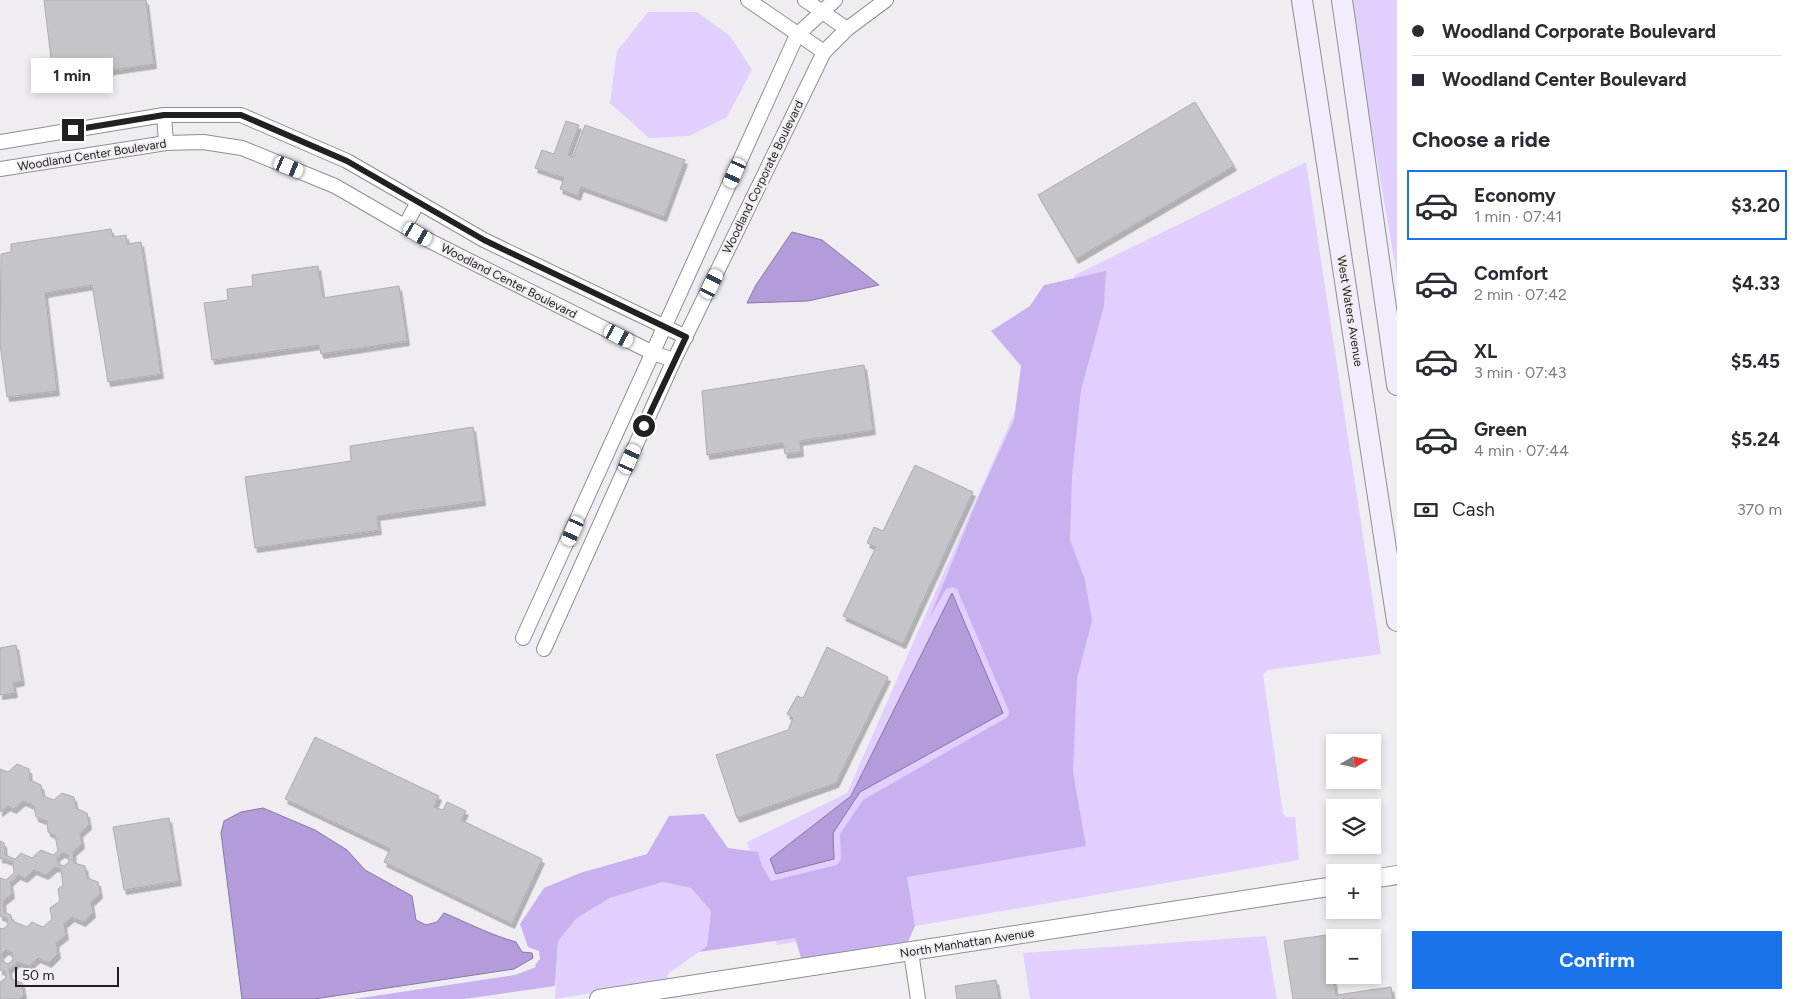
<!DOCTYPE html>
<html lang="en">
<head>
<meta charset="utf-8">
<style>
  body { margin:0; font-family:Figtree,sans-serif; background:#f7f7f7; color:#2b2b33; height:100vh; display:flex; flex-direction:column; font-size:19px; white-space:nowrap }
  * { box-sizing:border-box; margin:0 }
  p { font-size:16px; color:#7c7c81 }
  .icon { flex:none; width:28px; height:28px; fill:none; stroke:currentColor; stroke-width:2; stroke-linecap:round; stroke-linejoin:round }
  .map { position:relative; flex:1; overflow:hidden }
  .details { display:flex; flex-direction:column; background:#fff; width:400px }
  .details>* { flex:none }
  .banner { display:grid; align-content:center; height:110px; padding:0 15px; background:#fff }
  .needle { width:32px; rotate:81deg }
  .fabs { position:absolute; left:1326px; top:734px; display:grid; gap:10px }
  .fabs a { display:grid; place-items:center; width:55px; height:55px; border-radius:0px; background:#fff; box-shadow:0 2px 8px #0003; font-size:25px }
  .scale { position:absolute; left:15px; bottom:12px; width:104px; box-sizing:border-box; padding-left:5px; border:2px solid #212122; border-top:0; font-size:14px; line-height:18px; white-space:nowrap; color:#212122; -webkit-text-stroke:4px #efedf1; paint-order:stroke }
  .end { position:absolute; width:22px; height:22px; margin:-11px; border:6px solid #212122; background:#fff; box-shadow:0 0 0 2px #fff }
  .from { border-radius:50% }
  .bubble { position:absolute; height:35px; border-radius:0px; background:#fff; box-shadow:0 2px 8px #0003; font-size:16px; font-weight:700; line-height:35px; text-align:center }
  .car { position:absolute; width:15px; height:30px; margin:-15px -8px; border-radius:6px; box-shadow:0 0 4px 1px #0007; background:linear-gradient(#fff 24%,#345 0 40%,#fff 0 76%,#345 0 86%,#fff 0) }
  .banner b { display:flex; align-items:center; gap:18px; height:48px; font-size:19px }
  .banner b+b { border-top:1px solid #e1e1e2 }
  .banner i { width:12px; height:12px; background:#2b2b33 }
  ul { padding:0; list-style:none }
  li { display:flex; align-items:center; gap:15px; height:70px; margin:0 10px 8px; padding:0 5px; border:2px solid transparent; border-radius:0px }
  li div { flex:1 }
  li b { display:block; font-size:19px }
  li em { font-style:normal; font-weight:700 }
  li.selected { border-color:#1a73e8 }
  li>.icon { width:45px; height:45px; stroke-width:1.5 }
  h2 { padding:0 15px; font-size:22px; line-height:60px }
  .pay { display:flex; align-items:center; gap:12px; height:55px; padding:0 15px; font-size:19px }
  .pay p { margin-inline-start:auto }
  .cta { display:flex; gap:10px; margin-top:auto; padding:10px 15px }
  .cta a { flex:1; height:58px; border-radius:0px; background:#1a73e8; color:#fff; font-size:20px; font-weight:700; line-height:58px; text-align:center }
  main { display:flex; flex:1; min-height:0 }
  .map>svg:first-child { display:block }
  .green { fill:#e1d0fe }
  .forest { fill:#c9b1f0 }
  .water { fill:#b39cd9; stroke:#8777a2 }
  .building { fill:#c5c4c8; stroke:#aeacb0; fill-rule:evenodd; filter:url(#shadow) }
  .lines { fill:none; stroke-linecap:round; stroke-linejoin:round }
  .minor-casing { stroke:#908e92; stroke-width:16 }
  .tertiary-casing { stroke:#908e92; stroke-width:20 }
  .secondary-casing { stroke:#908e92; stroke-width:22 }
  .minor { stroke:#fff; stroke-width:14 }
  .tertiary { stroke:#fff; stroke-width:18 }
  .secondary { stroke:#f2edfc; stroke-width:20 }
  .route { stroke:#212122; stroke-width:6 }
  .labels { text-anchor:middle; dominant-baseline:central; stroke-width:4; stroke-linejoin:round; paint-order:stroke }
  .street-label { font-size:12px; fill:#212122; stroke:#efedf1 }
</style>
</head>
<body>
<main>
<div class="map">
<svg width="1397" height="999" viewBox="0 0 1397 999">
  <defs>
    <filter id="shadow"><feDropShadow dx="2.5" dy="4.5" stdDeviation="0" flood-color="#0004"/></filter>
  </defs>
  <rect width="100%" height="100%" fill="#efedf1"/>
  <g class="green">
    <path d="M1349,0H1397V275Z"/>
    <path d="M648,12H697L730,36L752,70L727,117L689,136L649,138L610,103L617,51Z"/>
    <path d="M1306,162L1381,654L1268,670L1263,674L1283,813L1286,817H1295L1299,860L915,926L914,921L777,945L747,842L847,793L1075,275Z"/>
    <path d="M663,882L691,888L711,911L707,946L669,973L666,981L555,999L558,941L577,918L610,898Z"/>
    <path d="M1266,936L1277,999H1030L1023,953Z"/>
  </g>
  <path class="forest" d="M1106,271L1104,306L1081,390L1072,476L1070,540L1085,580L1092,621L1077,678L1073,772L1086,846L907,877L915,926L906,946L802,961L795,938L699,952L707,946L711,911L691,888L663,882L610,898L577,918L558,941L555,986L464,999H354L515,975L536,967L535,965L540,959L539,951L528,947L520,924L544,888L580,873L647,854L669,816L704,814L728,848L758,852L762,866L771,881L837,865L841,859L840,834L863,800L1006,718L1009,715V711L957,589L952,587L946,589L929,619L978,498L1014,420L1021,366L991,331L1030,306L1044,285Z"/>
  <g class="water">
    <path d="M792,232L822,240L879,285L808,301L747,303L756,285Z"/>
    <path d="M952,593L1003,713L860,792L833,833L834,859L776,874L770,859L851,796Z"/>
    <path d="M263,808L315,830L347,850L365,870L412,896L416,920L426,925L437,922L444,913C468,923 491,935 516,942L522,952L532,953L533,958L514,969L314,999H242L221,833L224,821L241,812Z"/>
  </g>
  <g class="building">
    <path d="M44,0H146L154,64L65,77V74L53,75Z"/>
    <path d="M1195,102L1234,166L1076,259L1038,195Z"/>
    <path d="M566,121L579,125L568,155L573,157L585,125L685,160L664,217L581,187L578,196L560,189L564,178L535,168L542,150L554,154Z"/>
    <path d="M111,229L113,237L126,235L127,244L141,242L161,374L108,382L92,285L45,293L57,391L7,397L0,344L1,254L11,252V244Z"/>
    <path d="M318,266L323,298L399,286L407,341L321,354L319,345L212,360L204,303L228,300L227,289L253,286L252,275Z"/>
    <path d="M864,365L873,430L800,441L801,452L785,454L783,443L707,455L702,391Z"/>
    <path d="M473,427L483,501L377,516L379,530L255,548L245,477L351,461L350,446Z"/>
    <path d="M915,465L973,492L903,644L843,616L876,547L867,543L874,527L883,531Z"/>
    <path d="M16,645L22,681L13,683L15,693L0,695V648Z"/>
    <path d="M827,647L888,677L836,783L737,818L716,755L788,730L793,718L787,714L797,696L803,698Z"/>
    <path d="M315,737L439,796L434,807L443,810L447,802L466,811L461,820L542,859L512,924L384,862L390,849L285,799Z"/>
    <path d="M17,764L29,769L30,780L41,785L43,796L54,800L62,793L74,797L76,808L87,813L89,825L80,833L82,844L73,852L74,863L85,866L87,878L98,882L100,894L91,902L93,913L83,922L72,917L64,924L66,935L56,943L58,954L49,963L38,958L29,966L18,962L9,969L11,979L22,983L24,995L19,999H0V982L6,978L5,972L0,970V928L3,929L8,925L7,918L0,916V878L6,880L14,873L13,862L2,858L0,859V841L4,843L5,855L15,859L21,853L32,858L41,850L53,855L58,851L55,835L48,832L47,821L36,817L34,806L23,801L14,809L8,806L0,812V769L8,772ZM62,853L68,855L69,862L64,866L58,864L57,857ZM55,867L61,869L63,885L58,889L60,901L50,908L52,919L43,927L32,922L27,927L12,921L11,915L4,912L3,901L12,894L10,882L18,875L25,878L34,870L46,875ZM6,950L12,953L13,960L8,964L2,961L1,955Z"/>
    <path d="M169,818L179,881L124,890L113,827Z"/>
    <path d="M1327,935L1336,995L1391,987L1393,999H1293L1284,941Z"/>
    <path d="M996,980L999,999H957L955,986Z"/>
  </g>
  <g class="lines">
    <g class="minor-casing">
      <g id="minor">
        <path d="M748,0L824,52"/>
        <path d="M805,0L847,29"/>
        <path d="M164,115L166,143"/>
        <path d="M0,142L164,115H241L347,161L484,240L686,337"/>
        <path d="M0,169L166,143L203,142L242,148L335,186L430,241L653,353L674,360"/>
        <path d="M405,226L418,202"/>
        <path d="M523,638L797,35L835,0"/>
        <path d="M544,649L674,360L824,52L847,29L886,0"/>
        <path d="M911,952L918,999"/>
      </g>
    </g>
    <g class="tertiary-casing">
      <g id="tertiary">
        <path d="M1372,879L1397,875"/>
        <path d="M599,999L1335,886"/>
      </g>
    </g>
    <g class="secondary-casing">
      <g id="secondary">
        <path d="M1302,0L1397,621"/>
        <path d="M1342,0L1397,385"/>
      </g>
    </g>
    <use href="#minor" class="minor"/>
    <use href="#tertiary" class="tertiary"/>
    <use href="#secondary" class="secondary"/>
  </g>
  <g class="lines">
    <path class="route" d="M73,130L164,115H241L347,161L484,240L686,337L644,426"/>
  </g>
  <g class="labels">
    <g class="street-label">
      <text transform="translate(92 155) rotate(-9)">Woodland Center Boulevard</text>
      <text transform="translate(763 177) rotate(-64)">Woodland Corporate Boulevard</text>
      <text transform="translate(509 281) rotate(27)">Woodland Center Boulevard</text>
      <text transform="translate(1350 311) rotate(81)">West Waters Avenue</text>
      <text transform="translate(967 943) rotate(-9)">North Manhattan Avenue</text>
    </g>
  </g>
</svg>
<div class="fabs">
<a><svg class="needle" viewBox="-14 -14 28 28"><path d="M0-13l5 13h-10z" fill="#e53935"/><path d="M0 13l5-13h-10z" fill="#7c7c81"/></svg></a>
<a><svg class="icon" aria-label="layers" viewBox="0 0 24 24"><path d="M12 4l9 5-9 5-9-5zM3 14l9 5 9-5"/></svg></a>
<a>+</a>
<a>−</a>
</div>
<div class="scale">50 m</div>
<i class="end from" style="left:644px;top:426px"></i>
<i class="end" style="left:73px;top:130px"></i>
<div class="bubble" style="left:31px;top:58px;width:82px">1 min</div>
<i class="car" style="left:289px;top:167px;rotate:112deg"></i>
<i class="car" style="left:735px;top:173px;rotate:204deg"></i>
<i class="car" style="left:418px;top:234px;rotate:120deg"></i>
<i class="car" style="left:712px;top:284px;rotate:26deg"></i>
<i class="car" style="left:619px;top:336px;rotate:117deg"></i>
<i class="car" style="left:630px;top:459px;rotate:24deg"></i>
<i class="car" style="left:573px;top:531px;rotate:204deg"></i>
</div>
<section class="details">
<div class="banner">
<b><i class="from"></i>Woodland Corporate Boulevard</b>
<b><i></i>Woodland Center Boulevard</b>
</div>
<h2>Choose a ride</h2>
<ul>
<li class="selected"><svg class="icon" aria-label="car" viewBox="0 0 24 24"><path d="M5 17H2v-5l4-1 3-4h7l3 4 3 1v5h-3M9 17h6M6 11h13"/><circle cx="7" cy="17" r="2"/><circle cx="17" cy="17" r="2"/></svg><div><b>Economy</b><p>1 min · 07:41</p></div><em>$3.20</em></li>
<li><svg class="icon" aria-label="car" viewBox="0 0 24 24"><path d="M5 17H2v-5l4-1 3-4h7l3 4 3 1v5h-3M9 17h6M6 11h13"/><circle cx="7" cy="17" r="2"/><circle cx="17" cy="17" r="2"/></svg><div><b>Comfort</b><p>2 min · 07:42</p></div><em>$4.33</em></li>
<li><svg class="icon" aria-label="car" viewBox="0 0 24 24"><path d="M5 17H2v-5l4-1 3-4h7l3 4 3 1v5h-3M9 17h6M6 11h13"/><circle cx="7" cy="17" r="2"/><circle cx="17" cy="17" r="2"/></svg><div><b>XL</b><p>3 min · 07:43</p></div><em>$5.45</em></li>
<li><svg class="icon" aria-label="car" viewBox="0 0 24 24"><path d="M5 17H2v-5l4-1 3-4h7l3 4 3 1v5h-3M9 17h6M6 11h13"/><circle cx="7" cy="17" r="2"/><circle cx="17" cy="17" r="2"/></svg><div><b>Green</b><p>4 min · 07:44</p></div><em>$5.24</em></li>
</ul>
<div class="pay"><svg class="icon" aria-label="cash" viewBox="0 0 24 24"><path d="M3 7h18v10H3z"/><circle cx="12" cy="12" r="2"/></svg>Cash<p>370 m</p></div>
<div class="cta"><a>Confirm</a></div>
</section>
</main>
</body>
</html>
